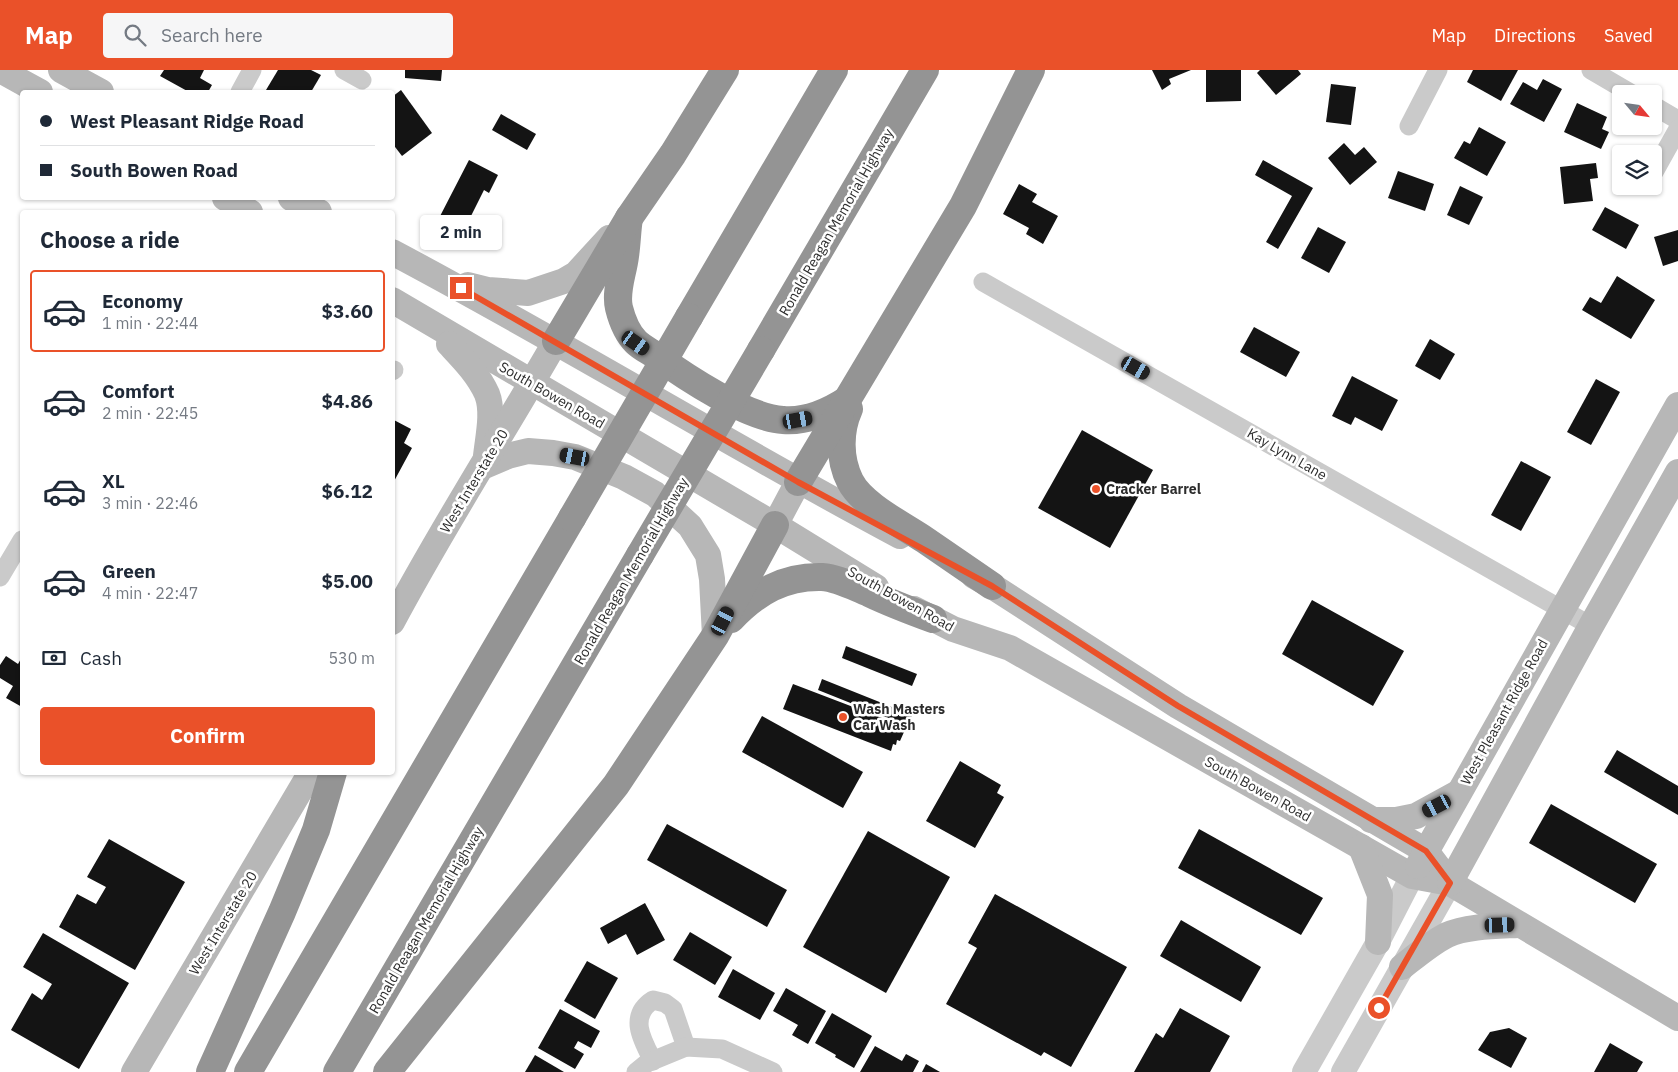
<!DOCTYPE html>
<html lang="en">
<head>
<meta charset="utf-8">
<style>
  body { margin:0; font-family:"IBM Plex Sans",sans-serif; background:#f6f6f7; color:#1f2937; height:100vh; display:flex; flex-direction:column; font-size:19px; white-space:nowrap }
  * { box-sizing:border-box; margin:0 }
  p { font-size:16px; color:#747a83 }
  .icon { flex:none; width:28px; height:28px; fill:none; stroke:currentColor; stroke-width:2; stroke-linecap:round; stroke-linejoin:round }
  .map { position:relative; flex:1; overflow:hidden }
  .sheet { position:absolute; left:20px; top:140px; width:375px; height:565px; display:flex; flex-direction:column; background:#fff; border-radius:5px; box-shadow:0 1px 4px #0004 }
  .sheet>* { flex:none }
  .hud { position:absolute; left:20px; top:20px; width:375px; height:110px; border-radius:5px; box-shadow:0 1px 4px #0004; display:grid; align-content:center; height:110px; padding:0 20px; background:#fff }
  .needle { width:32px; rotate:119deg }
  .fabs { position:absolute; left:1612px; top:15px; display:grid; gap:10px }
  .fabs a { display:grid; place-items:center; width:50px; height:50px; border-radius:5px; background:#fff; box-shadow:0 1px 4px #0004; font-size:25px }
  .end { position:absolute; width:22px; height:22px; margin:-11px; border:6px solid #ea5129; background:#fff; box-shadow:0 0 0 2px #fff }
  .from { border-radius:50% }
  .bubble { position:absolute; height:35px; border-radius:5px; background:#fff; box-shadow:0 1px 4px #0004; font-size:16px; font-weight:700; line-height:35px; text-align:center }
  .car { position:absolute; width:15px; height:30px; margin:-15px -8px; border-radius:6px; box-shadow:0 0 4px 1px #0007; background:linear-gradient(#222 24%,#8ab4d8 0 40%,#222 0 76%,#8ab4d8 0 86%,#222 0) }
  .hud b { display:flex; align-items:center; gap:18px; height:48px; font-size:19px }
  .hud b+b { border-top:1px solid #e0e1e3 }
  .hud i { width:12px; height:12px; background:#1f2937 }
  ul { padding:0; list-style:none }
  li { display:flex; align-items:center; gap:15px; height:82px; margin:0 10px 8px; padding:0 10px; border:2px solid transparent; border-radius:5px }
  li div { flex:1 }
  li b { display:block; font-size:19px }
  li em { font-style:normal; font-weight:700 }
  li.active { border-color:#ea5129 }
  li>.icon { width:45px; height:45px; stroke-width:1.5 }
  h2 { padding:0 20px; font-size:22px; line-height:60px }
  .pay { display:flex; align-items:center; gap:12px; height:55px; padding:0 20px; font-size:19px }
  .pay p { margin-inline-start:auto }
  .primary-button { display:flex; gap:10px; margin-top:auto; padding:10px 20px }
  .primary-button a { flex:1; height:58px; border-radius:5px; background:#ea5129; color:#fff; font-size:20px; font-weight:700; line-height:58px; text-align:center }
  header { display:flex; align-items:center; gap:30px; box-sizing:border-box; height:70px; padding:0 25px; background:#ea5129; color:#fff }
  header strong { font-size:24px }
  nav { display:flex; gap:28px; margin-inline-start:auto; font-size:18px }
  .search { width:350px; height:45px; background:#f6f6f7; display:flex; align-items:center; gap:12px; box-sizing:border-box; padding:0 18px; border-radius:5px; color:#747a83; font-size:19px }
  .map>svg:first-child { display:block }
  .building { fill:#141414 }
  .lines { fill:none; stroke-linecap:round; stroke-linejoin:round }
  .minor { stroke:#cacaca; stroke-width:19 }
  .tertiary { stroke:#cacaca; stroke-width:24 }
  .secondary { stroke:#b7b7b7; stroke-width:26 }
  .motorway { stroke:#949494; stroke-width:28 }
  .motorway-bridge { stroke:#949494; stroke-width:28 }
  .route { stroke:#ea5129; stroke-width:6 }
  .poi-dot { fill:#ea5129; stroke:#fff; stroke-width:2 }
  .labels { text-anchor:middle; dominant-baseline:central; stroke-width:5; stroke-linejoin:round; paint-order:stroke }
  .street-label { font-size:14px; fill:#2d2d2d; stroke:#fff }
  .poi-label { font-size:14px; font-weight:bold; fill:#2d2d2d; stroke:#fff; text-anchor:start }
</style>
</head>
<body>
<header>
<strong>Map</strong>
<div class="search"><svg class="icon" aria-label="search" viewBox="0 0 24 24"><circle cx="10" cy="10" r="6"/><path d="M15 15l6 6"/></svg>Search here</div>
<nav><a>Map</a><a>Directions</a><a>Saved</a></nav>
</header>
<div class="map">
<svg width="1678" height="1002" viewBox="0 0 1678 1002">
  <rect width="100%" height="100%" fill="#fff"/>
  <g class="building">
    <path d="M164,0H204L200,8L212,15L208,22H189L160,6Z"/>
    <path d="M278,0H311L321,5L311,22H270L266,20Z"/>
    <path d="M405,0H442L441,11L405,8Z"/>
    <path d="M1152,0H1191L1169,9L1171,14L1162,20Z"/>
    <path d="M1206,0H1241V31L1206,32Z"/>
    <path d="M1260,0H1298L1301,4L1276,25L1257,3Z"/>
    <path d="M1473,0H1518L1501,31L1467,12Z"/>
    <path d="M1543,9L1562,19L1544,52L1510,34L1523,12L1537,20Z"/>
    <path d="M1331,14L1356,17L1351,55L1326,52Z"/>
    <path d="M401,20L432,63L402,86L392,73V27Z"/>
    <path d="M1577,33L1607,47L1602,59L1609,62L1601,79L1564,62Z"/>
    <path d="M501,44L536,64L527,80L492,60Z"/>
    <path d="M1479,57L1506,72L1487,106L1454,88L1464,71L1470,74Z"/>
    <path d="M1344,73L1355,85L1364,77L1377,92L1350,115L1328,88Z"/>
    <path d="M469,90L498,105L489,123L484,120L462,164L437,152Z"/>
    <path d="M1263,90L1313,118L1278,179L1266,172L1292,126L1255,105Z"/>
    <path d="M1596,93L1598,108L1590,109L1593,131L1564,134L1560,97Z"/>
    <path d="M1398,101L1434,114L1425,141L1388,128Z"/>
    <path d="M1019,114L1037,124L1032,132L1058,146L1043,174L1026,164L1029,158L1003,144Z"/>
    <path d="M1460,116L1483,127L1469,155L1447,145Z"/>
    <path d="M1605,137L1639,155L1626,179L1592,160Z"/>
    <path d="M1318,157L1346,172L1329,203L1301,188Z"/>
    <path d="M1678,160V191L1663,196L1654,167Z"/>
    <path d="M1617,206L1655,230L1631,269L1582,240L1590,227L1601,233Z"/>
    <path d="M1254,257L1300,282L1286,307L1240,282Z"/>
    <path d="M1430,269L1455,284L1440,310L1415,296Z"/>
    <path d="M1352,306L1398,330L1382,361L1355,347L1351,355L1332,346Z"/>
    <path d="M1596,309L1620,322L1591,375L1567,362Z"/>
    <path d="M392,349L411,359L404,373L412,378L392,415Z"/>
    <path d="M1082,360L1153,400L1110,478L1038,438Z"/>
    <path d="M1521,391L1551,407L1521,461L1491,445Z"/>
    <path d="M1312,530L1404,581L1373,636L1282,584Z"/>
    <path d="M846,576L917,604L912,616L842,588Z"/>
    <path d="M6,586L18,594L22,587V637L6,628L13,616L0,608V595Z"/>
    <path d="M822,609L912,645L908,656L818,620Z"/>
    <path d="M793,614L903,656L901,661L904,662L900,671L897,670L896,675L893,674L891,681L783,639Z"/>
    <path d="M762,646L863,702L843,738L742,682Z"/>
    <path d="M1617,680L1678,716V745L1604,702Z"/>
    <path d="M960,691L1001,715L997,723L1004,727L975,778L926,751Z"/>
    <path d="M1551,734L1657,794L1635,833L1529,773Z"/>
    <path d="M667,754L787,820L767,857L647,790Z"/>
    <path d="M1199,759L1323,828L1301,865L1178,798Z"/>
    <path d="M868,761L950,807L886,923L803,877Z"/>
    <path d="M109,769L185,812L135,900L59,857L77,824L96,834L106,817L87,807Z"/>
    <path d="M995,824L1127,897L1071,997L1044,982L1041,986L946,934L977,878L968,873Z"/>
    <path d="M645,833L665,870L637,885L626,864L608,874L600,858Z"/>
    <path d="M1181,850L1261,897L1241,932L1160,886Z"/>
    <path d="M690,862L732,887L715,915L673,890Z"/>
    <path d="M43,863L129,913L79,999L11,960L32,923L42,930L52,914L23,897Z"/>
    <path d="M587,891L618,908L595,949L564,931Z"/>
    <path d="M733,899L775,923L760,950L718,927Z"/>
    <path d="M786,918L826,941L808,974L792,965L798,955L773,941Z"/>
    <path d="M1180,938L1230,966L1210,1002H1134L1156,963L1163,968Z"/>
    <path d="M560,939L600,961L591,978L578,971L574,978L584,984L575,999L538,978Z"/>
    <path d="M832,943L872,966L854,998L835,987L836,985L815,973Z"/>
    <path d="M1509,958L1527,968L1511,998L1478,980L1490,962Z"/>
    <path d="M1610,973L1643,992L1637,1002H1594Z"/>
    <path d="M875,976L902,991L906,984L919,991L913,1002H860Z"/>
    <path d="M535,985L564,1002H525Z"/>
    <path d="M926,994L940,1002H922Z"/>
  </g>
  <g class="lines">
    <g class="minor">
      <path d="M344,0L362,10"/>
      <path d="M1591,0L1632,24"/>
      <path d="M240,22L252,0"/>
      <path d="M1654,36L1678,50"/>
      <path d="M1409,56L1438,0"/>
      <path d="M1654,102L1678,59"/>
      <path d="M983,212L1591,556"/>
      <path d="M392,301L394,300"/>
      <path d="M0,507L22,470"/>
      <path d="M653,991C642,970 628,946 653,930L665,933L673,939L686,977"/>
      <path d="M636,1002L647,993L686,977L722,979L773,1002"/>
    </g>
    <g class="tertiary">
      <path d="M1304,1002L1378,872L1412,806"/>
      <path d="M1343,1002L1450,813"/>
    </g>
    <g class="secondary">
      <path d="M0,0L40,22"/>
      <path d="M61,0L101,22"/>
      <path d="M225,128L250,142"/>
      <path d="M291,128L319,142"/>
      <path d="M392,182C564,273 729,375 900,466"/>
      <path d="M468,215L488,220L528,223L564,211L576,204L609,168"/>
      <path d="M392,230L775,455L876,517"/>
      <path d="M449,274C463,289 478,304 487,324C494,342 488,367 486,386"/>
      <path d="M482,397L508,386L528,381L553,383L575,387L624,407L655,424L690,456L708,485L712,509L715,566"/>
      <path d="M775,455L798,412"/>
      <path d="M974,506L992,516L1178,636L1426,781L1450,813"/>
      <path d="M914,539L953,559L1010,578L1412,806L1450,813L1678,948"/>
      <path d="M392,552C443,456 502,365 556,271"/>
      <path d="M1371,750H1396L1416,746L1458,723"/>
      <path d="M1361,777L1380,825L1378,872"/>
      <path d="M1418,796L1678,335"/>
      <path d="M1450,813L1591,556L1678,402"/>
      <path d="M1402,897C1416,886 1431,873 1447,865C1466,856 1497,856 1518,855"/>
      <path d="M134,1002L311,702"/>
    </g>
    <g class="motorway">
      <path d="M629,148C627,160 627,173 625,186C623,203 615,221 619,238C622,250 628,264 636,272C641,277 649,281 655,285C684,306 747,348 783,350C806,352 827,343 847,330"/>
      <path d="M689,247L834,0"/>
      <path d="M556,271L629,148L673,84L725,0"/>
      <path d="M761,280L925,0"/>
      <path d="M849,339C839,361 839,389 850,411C862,435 903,455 925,470C947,485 970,501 992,516"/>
      <path d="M798,412L963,136L1031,0"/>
      <path d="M731,549C757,522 784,506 822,507C838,508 854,517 869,523C890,533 911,541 933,549"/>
      <path d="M210,1002L282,842L316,760L333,702"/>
      <path d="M248,1002L572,448"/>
      <path d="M337,1002L640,485"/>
      <path d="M387,1002L616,715L715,566L775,455"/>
    </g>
    <g class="motorway-bridge">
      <path d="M572,448L689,247"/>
      <path d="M640,485L761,280"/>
    </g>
  </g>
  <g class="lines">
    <path class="route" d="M461,218L798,412L992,516L1178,636L1426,781L1450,813L1379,938"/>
  </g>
  <g class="poi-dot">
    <circle cx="1096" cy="419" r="5"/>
    <circle cx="843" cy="647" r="5"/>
  </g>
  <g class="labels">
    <g class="street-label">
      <text transform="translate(836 152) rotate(-60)">Ronald Reagan Memorial Highway</text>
      <text transform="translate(552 325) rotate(30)">South Bowen Road</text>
      <text transform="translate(1287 384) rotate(30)">Kay Lynn Lane</text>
      <text transform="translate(474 411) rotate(-59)">West Interstate 20</text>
      <text transform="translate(631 501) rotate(-60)">Ronald Reagan Memorial Highway</text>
      <text transform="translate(901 529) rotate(29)">South Bowen Road</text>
      <text transform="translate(1504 642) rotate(-61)">West Pleasant Ridge Road</text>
      <text transform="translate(1258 719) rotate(29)">South Bowen Road</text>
      <text transform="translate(426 850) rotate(-60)">Ronald Reagan Memorial Highway</text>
      <text transform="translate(223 853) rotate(-59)">West Interstate 20</text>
    </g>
    <g class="poi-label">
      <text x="1106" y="419">Cracker Barrel</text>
      <text x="853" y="639">Wash Masters<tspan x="853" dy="16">Car Wash</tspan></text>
    </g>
  </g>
</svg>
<div class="fabs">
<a><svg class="needle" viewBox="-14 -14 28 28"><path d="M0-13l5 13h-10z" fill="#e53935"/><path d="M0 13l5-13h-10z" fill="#747a83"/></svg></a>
<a><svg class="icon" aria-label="layers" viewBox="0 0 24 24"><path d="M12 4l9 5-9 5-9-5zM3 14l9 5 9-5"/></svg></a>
</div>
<i class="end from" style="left:1379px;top:938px"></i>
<i class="end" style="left:461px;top:218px"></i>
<div class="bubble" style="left:420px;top:145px;width:82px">2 min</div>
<i class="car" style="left:636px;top:273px;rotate:125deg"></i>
<i class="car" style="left:1136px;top:298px;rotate:120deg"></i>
<i class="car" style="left:798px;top:350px;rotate:80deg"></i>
<i class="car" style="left:575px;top:387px;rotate:281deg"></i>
<i class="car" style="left:723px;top:551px;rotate:28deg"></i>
<i class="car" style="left:1437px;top:736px;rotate:243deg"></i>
<i class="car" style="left:1500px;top:855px;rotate:88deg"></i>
<div class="hud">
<b><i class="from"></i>West Pleasant Ridge Road</b>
<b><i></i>South Bowen Road</b>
</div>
<section class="sheet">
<h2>Choose a ride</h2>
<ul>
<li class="active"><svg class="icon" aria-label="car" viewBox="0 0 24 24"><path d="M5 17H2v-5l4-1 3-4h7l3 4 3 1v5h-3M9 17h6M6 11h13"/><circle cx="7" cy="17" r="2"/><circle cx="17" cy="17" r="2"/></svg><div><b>Economy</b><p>1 min · 22:44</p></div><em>$3.60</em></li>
<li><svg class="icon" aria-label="car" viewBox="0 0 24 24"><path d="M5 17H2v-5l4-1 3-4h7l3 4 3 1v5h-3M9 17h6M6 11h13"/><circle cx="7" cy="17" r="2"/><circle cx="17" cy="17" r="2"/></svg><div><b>Comfort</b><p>2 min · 22:45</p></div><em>$4.86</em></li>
<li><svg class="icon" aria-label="car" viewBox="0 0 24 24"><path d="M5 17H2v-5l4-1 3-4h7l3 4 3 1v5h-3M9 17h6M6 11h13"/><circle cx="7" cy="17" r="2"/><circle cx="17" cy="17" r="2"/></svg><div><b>XL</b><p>3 min · 22:46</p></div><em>$6.12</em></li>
<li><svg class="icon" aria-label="car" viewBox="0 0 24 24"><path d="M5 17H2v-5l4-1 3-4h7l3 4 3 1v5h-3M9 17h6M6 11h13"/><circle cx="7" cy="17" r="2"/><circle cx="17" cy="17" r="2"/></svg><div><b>Green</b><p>4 min · 22:47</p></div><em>$5.00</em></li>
</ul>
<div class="pay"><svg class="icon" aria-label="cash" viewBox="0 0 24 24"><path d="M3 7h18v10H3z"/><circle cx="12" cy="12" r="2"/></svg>Cash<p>530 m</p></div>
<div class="primary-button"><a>Confirm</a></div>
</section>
</div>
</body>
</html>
